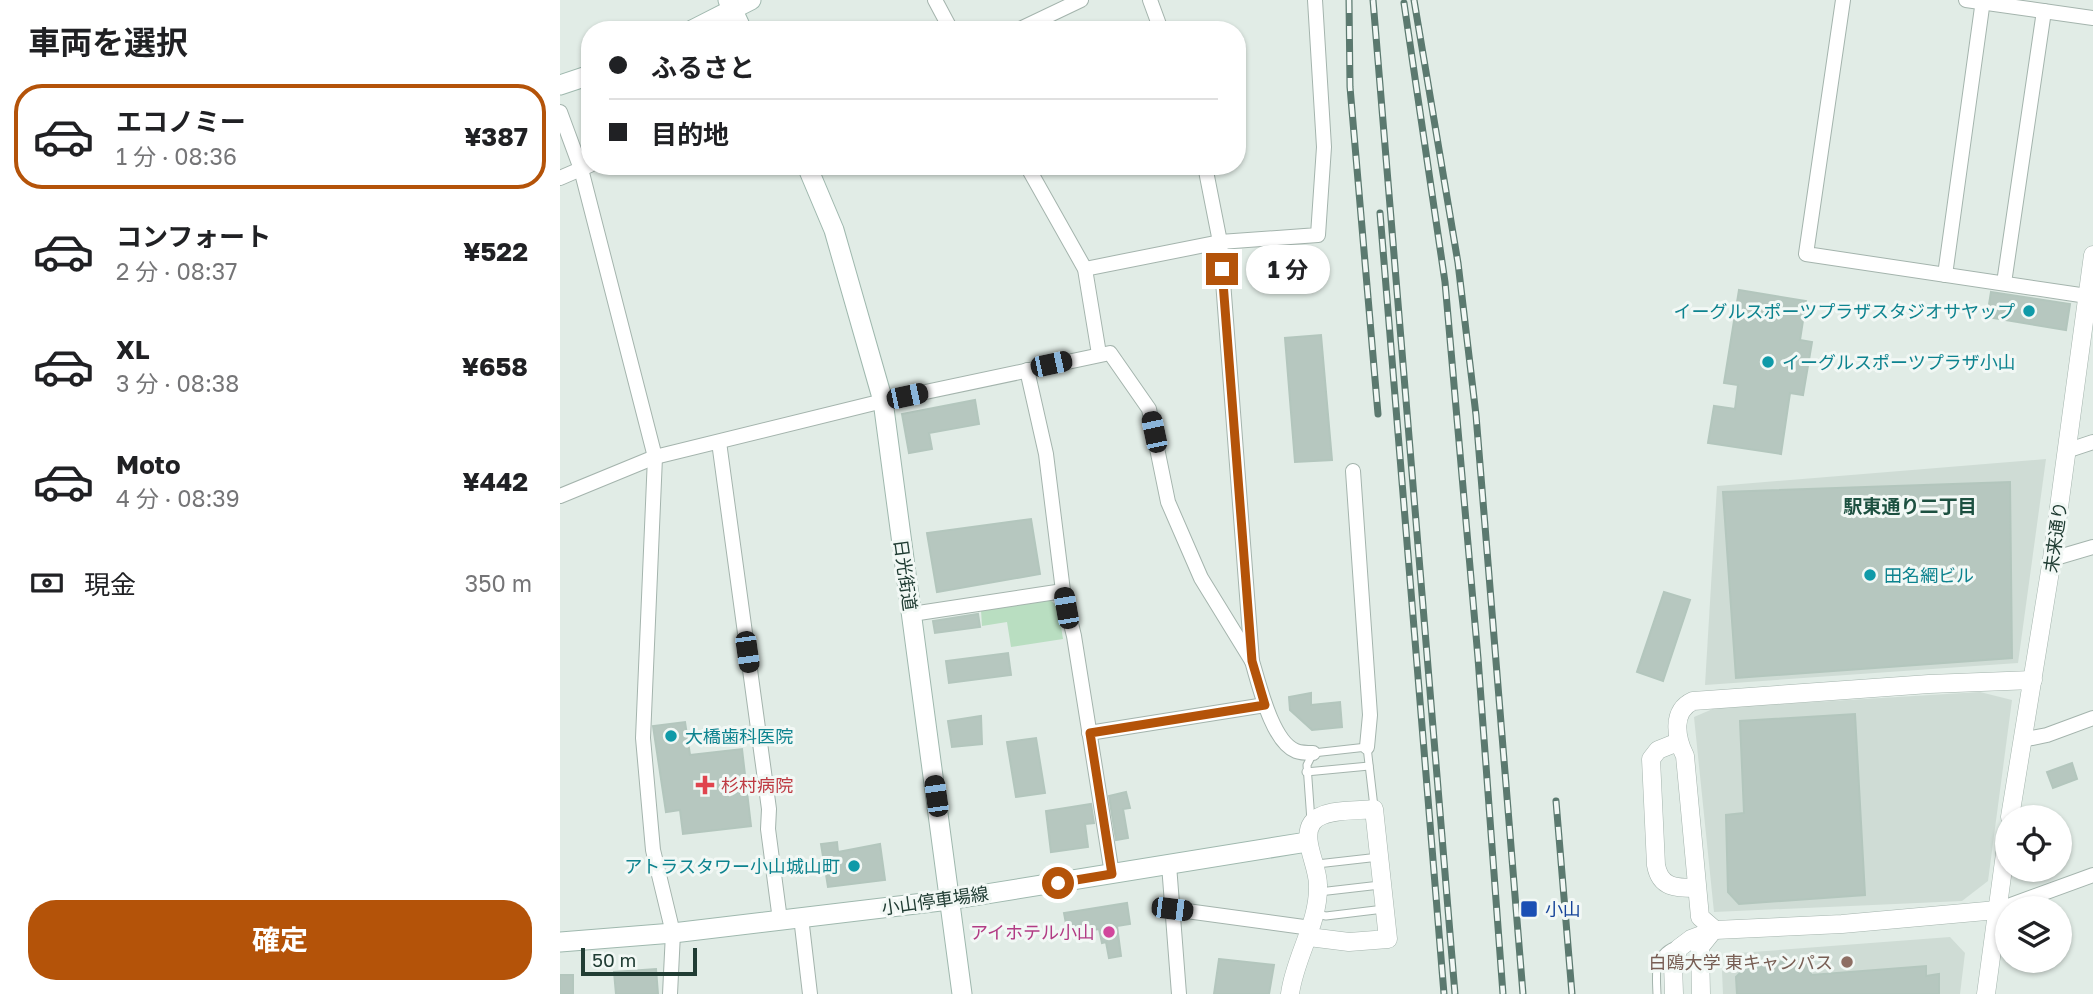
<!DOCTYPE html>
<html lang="ja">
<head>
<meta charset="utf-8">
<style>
  body { margin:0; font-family:"Golos Text","Noto Sans JP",sans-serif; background:#f2f2f2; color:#202124; height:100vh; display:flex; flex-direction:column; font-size:26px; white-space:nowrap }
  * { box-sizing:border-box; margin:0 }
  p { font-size:23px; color:#757577 }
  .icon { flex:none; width:38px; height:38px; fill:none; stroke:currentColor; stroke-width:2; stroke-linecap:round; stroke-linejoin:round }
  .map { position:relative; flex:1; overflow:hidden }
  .side { display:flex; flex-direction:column; background:#fff; width:560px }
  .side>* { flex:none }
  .top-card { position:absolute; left:21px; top:21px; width:665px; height:154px; border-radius:28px; box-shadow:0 2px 5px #0004; display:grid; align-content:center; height:154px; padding:0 28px; background:#fff }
  .controls { position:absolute; left:1435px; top:805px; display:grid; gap:14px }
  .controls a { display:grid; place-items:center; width:77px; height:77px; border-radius:50%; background:#fff; box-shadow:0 2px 5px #0004; font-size:35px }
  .scale { position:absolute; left:21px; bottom:18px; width:116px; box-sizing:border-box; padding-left:7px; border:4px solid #213d34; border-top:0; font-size:19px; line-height:24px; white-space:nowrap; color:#213d34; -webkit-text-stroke:5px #f2f8f5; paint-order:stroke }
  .end { position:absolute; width:32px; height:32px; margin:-16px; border:9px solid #b45309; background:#fff; box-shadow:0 0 0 4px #fff }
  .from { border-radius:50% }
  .bubble { position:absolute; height:49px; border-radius:24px; background:#fff; box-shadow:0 2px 5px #0004; font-size:23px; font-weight:700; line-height:49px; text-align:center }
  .car { position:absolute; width:21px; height:42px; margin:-21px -10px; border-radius:9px; box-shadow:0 0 5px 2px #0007; background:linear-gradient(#222 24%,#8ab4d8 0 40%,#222 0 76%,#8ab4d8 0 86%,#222 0) }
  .top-card b { display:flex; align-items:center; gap:24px; height:66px; font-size:26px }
  .top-card b+b { border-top:2px solid #e0e0e0 }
  .top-card i { width:18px; height:18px; background:#202124 }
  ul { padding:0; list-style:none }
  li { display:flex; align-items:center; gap:21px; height:105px; margin:0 14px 10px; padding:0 14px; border:4px solid transparent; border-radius:28px }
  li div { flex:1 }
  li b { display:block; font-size:26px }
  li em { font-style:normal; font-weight:700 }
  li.selected { border-color:#b45309 }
  li>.icon { width:63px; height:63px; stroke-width:1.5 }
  h2 { padding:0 28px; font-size:32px; line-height:84px }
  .pay { display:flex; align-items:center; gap:18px; height:77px; padding:0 28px; font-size:26px }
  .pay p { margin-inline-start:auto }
  .primary-button { display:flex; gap:14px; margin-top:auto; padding:14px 28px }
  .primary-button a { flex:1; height:80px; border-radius:28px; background:#b45309; color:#fff; font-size:28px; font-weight:700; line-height:80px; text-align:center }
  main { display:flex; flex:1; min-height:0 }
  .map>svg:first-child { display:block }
  .built { fill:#cfdcd5 }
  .green { fill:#b9dec1 }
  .building { fill:#b6c7bf; stroke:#b3c6bd; stroke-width:2 }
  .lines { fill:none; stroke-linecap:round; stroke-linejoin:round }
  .service-casing { stroke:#a4b4ad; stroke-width:9 }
  .minor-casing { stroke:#a4b4ad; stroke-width:16 }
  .tertiary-casing { stroke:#a4b4ad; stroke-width:19 }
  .secondary-casing { stroke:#9fb8ae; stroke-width:21 }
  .service { stroke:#fff; stroke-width:7 }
  .minor { stroke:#fff; stroke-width:14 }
  .tertiary { stroke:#fff; stroke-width:18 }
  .secondary { stroke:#fff; stroke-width:19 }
  .rail-casing { stroke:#5b796f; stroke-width:7 }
  .rail { stroke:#f2f8f5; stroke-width:4.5; stroke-dasharray:13; stroke-linecap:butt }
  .route { stroke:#b45309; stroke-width:9 }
  .culture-dot { fill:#0f9aa8; stroke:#f2f8f5; stroke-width:2.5 }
  .health-dot { fill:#e0444e; stroke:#f2f8f5; stroke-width:2.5 }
  .transit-dot { fill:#1a4fb4; stroke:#f2f8f5; stroke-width:2.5 }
  .hotel-dot { fill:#d1479c; stroke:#f2f8f5; stroke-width:2.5 }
  .education-dot { fill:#8d6e63; stroke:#f2f8f5; stroke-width:2.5 }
  .labels { text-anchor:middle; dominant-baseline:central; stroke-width:6; stroke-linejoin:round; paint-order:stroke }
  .culture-label { font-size:18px; fill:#0d838f; stroke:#f2f8f5; text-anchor:start }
  .street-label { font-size:18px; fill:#213d34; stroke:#f2f8f5 }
  .health-label { font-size:18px; fill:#be3a42; stroke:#f2f8f5; text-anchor:start }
  .transit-label { font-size:18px; fill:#164399; stroke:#f2f8f5; text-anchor:start }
  .hotel-label { font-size:18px; fill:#b23c85; stroke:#f2f8f5; text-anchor:end }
  .education-label { font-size:18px; fill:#785e54; stroke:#f2f8f5; text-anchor:end }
  .neighbourhood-label { font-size:19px; font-weight:bold; fill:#1c5040; stroke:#f2f8f5 }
</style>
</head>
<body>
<main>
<section class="side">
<h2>車両を選択</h2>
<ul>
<li class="selected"><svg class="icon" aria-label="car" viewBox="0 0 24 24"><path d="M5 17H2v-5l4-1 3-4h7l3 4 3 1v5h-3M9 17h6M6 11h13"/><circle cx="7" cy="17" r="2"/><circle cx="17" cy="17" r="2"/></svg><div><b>エコノミー</b><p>1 分 · 08:36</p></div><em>¥387</em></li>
<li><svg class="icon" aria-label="car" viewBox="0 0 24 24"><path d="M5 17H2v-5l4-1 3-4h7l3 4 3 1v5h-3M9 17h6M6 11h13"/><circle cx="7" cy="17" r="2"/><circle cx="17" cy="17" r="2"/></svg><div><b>コンフォート</b><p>2 分 · 08:37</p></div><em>¥522</em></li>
<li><svg class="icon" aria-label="car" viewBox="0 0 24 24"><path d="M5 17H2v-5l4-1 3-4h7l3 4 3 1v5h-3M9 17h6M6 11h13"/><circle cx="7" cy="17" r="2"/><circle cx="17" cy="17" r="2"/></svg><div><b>XL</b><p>3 分 · 08:38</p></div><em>¥658</em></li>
<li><svg class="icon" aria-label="car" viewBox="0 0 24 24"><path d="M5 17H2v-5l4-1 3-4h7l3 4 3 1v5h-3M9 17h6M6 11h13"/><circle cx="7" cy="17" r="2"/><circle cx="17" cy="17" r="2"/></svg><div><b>Moto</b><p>4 分 · 08:39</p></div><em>¥442</em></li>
</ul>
<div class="pay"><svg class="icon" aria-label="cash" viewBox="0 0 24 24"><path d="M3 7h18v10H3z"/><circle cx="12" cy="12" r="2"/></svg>現金<p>350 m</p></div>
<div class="primary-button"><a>確定</a></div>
</section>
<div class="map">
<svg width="1533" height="994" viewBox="0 0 1533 994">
  <rect width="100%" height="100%" fill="#e1ece6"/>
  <g class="built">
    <path d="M1486,459L1458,663L1145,685L1157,486Z"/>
    <path d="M1420,692L1452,700L1428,881L1402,901L1154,912L1134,717L1155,708Z"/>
    <path d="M1390,937L1405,953L1400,994H1163L1162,971L1179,953Z"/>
  </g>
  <path class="green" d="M489,599L498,607L503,639L451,647L447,622L422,626L421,610Z"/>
  <g class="building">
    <path d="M1179,290L1246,301L1240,340L1252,342L1243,395L1230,393L1221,454L1148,443L1154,406L1175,409L1178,385L1164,383Z"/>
    <path d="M1431,292L1510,304L1506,330L1427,317Z"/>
    <path d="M761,335L772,460L735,462L725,338Z"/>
    <path d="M415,400L419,424L369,433L372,449L349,453L342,414Z"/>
    <path d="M1450,482L1452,658L1176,678L1163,492Z"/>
    <path d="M471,519L480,574L377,592L367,533Z"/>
    <path d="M1104,592L1130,600L1103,681L1077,672Z"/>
    <path d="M418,614L420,627L375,633L373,621Z"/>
    <path d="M448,653L451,675L389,683L386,661Z"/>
    <path d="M751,693V705L780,702L782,727L752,730L730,710L729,697Z"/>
    <path d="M1295,714L1305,895L1179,904L1168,892L1166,815L1184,813L1180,721Z"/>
    <path d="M421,716L422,744L392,747L388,721Z"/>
    <path d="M125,722L130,755L182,749L191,826L123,834L120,810L106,812L93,726Z"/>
    <path d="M476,738L485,793L456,797L447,742Z"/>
    <path d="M1512,763L1517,779L1493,788L1487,772Z"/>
    <path d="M566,792L570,808L563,809L568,838L556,840L549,796Z"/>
    <path d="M531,804L534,823L525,824L528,847L491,852L486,811Z"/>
    <path d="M277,842L278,852L320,844L325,880L268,887L261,844Z"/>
    <path d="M567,903L570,924L557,926L561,956L549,958L546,942L542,943L539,929L508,934L504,913Z"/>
    <path d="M659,959L714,965L709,994H654Z"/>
    <path d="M1250,959L1251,975L1366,966V976L1379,974V994H1177L1176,977L1188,965Z"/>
    <path d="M96,969L98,994H56L54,972Z"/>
    <rect x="0" y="975" width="13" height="19"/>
  </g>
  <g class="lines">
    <g class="service-casing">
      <g id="service">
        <path d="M746,772L809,766"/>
        <path d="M751,821L747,765L753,753L807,747L814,807"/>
        <path d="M757,864L819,857"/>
        <path d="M759,892L820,885"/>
        <path d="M756,914L766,916L824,909"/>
        <path d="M1097,994C1096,970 1093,953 1118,944"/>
      </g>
    </g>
    <g class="minor-casing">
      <g id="minor">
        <path d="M375,0L391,30"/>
        <path d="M590,0L601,30"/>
        <path d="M1283,0L1246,254L1527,296"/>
        <path d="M1406,0L1533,18"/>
        <path d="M458,30L521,0"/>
        <path d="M0,112L21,169L95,457L83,738L93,850L113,933L110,994"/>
        <path d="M467,166L525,269L539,354"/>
        <path d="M645,166L660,242L692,661C699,684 712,742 736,751C741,753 748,753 753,753"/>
        <path d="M0,178L30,165"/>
        <path d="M525,269L660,242L758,235L764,147L755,0"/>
        <path d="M1385,275L1423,0"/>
        <path d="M1444,283L1484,11"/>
        <path d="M467,370L486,454L503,591L514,636L552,874"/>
        <path d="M159,442L209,809L208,829L220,920"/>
        <path d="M1506,451L1533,442"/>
        <path d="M793,471L810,715L807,747"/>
        <path d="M0,496L95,457L323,401L550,353L589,409L608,502L641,578L692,661"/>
        <path d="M1492,559L1533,547"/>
        <path d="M352,614L503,591"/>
        <path d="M529,733L705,705"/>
        <path d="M1462,740L1487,735L1533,718"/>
        <path d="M609,865L619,994"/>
        <path d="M612,909L751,928"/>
        <path d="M1437,910L1533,875"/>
        <path d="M241,917L250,994"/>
      </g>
    </g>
    <g class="tertiary-casing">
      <g id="tertiary">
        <path d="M1118,742L1098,750L1091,759L1096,865C1100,888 1116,888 1136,888"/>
        <path d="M1450,817L1492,559L1533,255"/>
        <path d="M1155,930L1140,917L1125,756C1116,738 1111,711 1133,701L1369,684L1473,680"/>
        <path d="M730,994C735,956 759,924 758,885C758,865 741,839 752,823C762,808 799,811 814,809L828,939L789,942L749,937"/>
        <path d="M1114,994L1113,964L1119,948L1131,939L1155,930L1282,924L1437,910"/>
        <path d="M1141,994L1140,947L1152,932"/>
        <path d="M1426,994L1447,839"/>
      </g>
    </g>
    <g class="secondary-casing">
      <g id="secondary">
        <path d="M168,0L182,30"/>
        <path d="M132,30L191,0"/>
        <path d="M0,85L30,75"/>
        <path d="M247,166L274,230L323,401L402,994"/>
        <path d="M0,942L113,933L389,900L747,842"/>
      </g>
    </g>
    <use href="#service" class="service"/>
    <use href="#minor" class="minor"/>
    <use href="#tertiary" class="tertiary"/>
    <use href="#secondary" class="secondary"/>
    <g class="rail-casing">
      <g id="rail">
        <path d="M789,0L790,87L818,414"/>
        <path d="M813,0L895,994"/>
        <path d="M854,0L898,263L916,415L963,994"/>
        <path d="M844,3L885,282L918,658L943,994"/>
        <path d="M820,213L884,994"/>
        <path d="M996,801L1012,994"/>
      </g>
    </g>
    <use href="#rail" class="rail"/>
  </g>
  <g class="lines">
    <path class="route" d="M498,883L552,874L530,733L705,705L692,661L662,269"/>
  </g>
  <g class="culture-dot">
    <circle cx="1469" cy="311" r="7"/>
    <circle cx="1208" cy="362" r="7"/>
    <circle cx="1310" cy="575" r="7"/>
    <circle cx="111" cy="736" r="7"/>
    <circle cx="294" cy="866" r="7"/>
  </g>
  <path class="health-dot" d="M141.5 774.5h7v7h7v7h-7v7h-7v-7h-7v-7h7z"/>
  <rect class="transit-dot" x="960" y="900" width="18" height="18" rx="3.5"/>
  <circle class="hotel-dot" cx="549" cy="932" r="7"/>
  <circle class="education-dot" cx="1287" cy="962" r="7"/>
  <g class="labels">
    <g class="culture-label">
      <text x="1455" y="311" text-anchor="end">イーグルスポーツプラザスタジオサヤップ</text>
      <text x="1222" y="362">イーグルスポーツプラザ小山</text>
      <text x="1324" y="575">田名網ビル</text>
      <text x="125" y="736">大橋歯科医院</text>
      <text x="280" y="866" text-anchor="end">アトラスタワー小山城山町</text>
    </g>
    <g class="street-label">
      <text transform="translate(1495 537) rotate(-82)">未来通り</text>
      <text transform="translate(346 575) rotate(82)">日光街道</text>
      <text transform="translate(375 900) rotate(-8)">小山停車場線</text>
    </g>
    <g class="health-label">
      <text x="161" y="785">杉村病院</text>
    </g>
    <g class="transit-label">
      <text x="985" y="909">小山</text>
    </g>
    <g class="hotel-label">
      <text x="535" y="932">アイホテル小山</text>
    </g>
    <g class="education-label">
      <text x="1273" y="962">白鴎大学 東キャンパス</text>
    </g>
    <g class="neighbourhood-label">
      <text x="1350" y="505">駅東通り二丁目</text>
    </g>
  </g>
</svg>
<div class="controls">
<a><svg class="icon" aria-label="locate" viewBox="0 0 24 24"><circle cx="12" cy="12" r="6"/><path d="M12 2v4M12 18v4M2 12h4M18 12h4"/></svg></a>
<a><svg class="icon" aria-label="layers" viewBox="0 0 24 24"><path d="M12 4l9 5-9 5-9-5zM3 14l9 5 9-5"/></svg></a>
</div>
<div class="scale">50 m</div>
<i class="end from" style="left:498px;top:883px"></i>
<i class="end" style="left:662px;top:269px"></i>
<div class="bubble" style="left:686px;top:245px;width:84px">1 分</div>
<i class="car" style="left:491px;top:364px;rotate:78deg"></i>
<i class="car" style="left:347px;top:396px;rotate:78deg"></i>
<i class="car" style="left:594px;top:432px;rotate:348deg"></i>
<i class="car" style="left:506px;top:608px;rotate:350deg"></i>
<i class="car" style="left:187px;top:652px;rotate:172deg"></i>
<i class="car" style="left:376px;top:796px;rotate:352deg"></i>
<i class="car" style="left:612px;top:909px;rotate:97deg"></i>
<div class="top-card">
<b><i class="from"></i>ふるさと</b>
<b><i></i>目的地</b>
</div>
</div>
</main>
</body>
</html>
